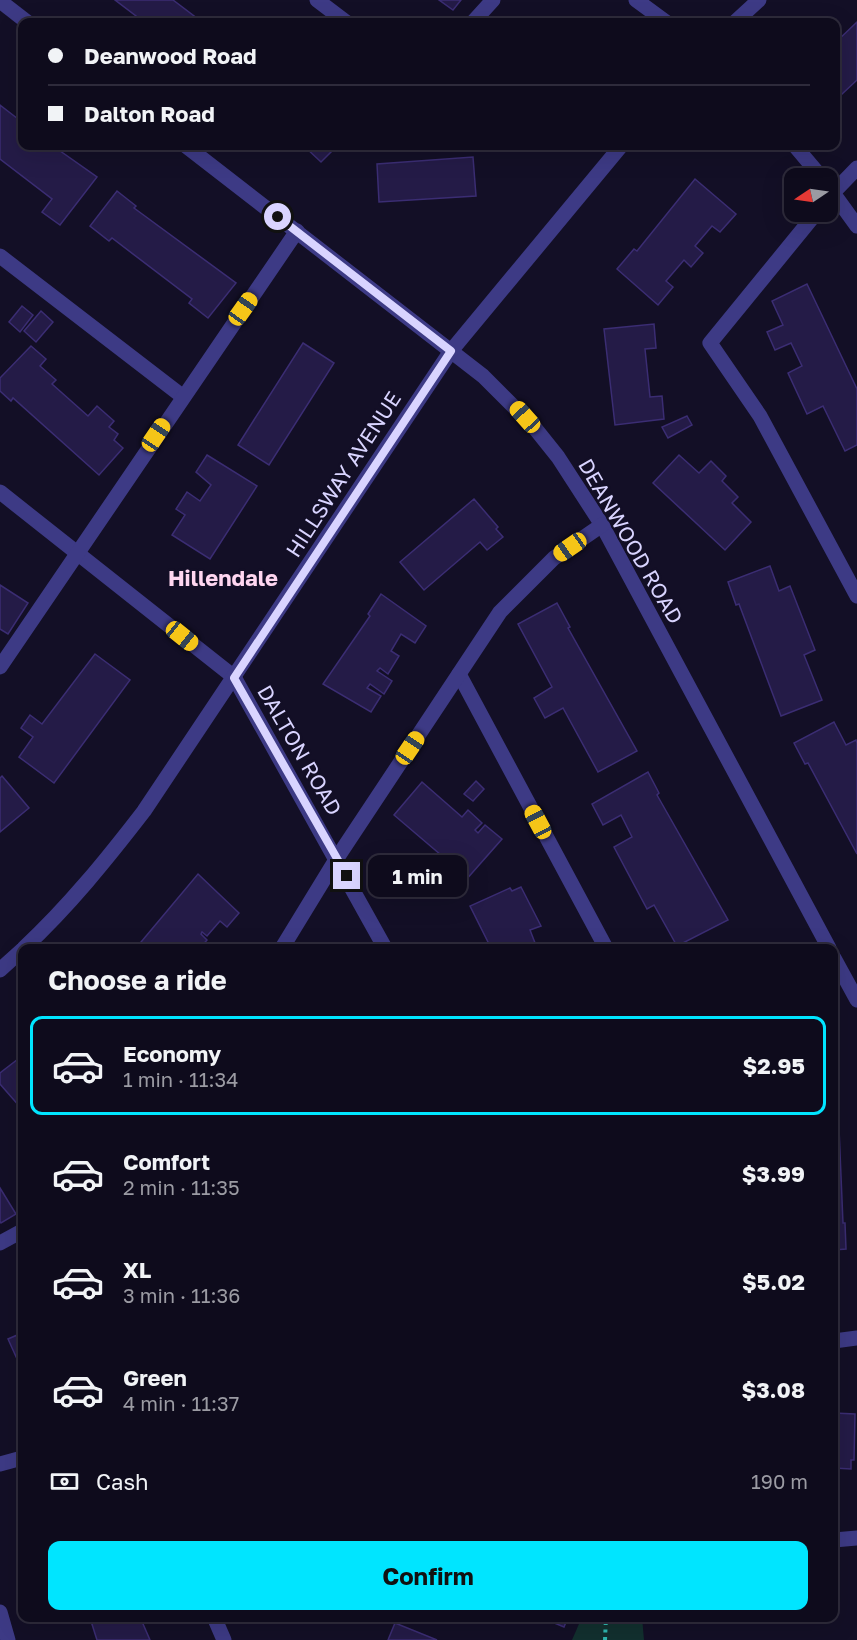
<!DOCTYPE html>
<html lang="en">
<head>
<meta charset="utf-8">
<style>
  body { margin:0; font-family:"Golos Text",sans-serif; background:#171425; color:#f1f3f6; height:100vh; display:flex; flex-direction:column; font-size:22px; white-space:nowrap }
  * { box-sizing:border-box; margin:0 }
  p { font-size:20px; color:#9b9ba3 }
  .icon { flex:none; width:33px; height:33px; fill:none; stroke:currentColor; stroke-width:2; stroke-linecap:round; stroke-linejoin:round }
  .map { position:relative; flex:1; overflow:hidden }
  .side { position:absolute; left:18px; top:944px; width:820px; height:678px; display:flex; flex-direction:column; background:#0e0b1c; border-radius:12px; box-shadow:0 6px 24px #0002,0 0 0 2px #2e2b3b }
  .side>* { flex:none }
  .top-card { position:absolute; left:18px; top:18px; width:822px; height:132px; border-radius:12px; box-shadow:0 6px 24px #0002,0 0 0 2px #2e2b3b; display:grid; align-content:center; height:132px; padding:0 30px; background:#0e0b1c }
  .needle { width:39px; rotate:257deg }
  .buttons { position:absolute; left:784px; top:168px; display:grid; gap:12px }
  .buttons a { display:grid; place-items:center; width:54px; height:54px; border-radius:12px; background:#0e0b1c; box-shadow:0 6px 24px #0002,0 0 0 2px #2e2b3b; font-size:30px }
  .end { position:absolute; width:27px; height:27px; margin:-14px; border:8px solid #d9d4ff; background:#111; box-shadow:0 0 0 3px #111 }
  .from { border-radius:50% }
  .bubble { position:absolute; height:42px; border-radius:12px; background:#0e0b1c; box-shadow:0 6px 24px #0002,0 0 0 2px #2e2b3b; font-size:20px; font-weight:700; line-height:42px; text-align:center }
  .car { position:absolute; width:18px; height:36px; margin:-18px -9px; border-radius:8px; box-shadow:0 0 4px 2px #0007; background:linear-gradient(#f5c518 24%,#345 0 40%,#f5c518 0 76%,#345 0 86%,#f5c518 0) }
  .top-card b { display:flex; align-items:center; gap:21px; height:57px; font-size:22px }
  .top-card b+b { border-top:2px solid #2e2b3b }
  .top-card i { width:15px; height:15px; background:#f1f3f6 }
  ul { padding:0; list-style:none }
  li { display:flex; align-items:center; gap:18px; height:99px; margin:0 12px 9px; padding:0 18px; border:3px solid transparent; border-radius:12px }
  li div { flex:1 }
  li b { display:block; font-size:22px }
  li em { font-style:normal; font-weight:700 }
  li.active { border-color:#00e5ff }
  li>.icon { width:54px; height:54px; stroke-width:1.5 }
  h2 { padding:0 30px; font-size:27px; line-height:72px }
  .pay { display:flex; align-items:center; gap:15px; height:66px; padding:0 30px; font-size:22px }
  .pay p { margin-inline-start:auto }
  .button { display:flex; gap:12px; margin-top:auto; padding:12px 30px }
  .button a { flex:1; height:69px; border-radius:12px; background:#00e5ff; color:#111; font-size:24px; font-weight:700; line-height:69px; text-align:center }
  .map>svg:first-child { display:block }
  .green { fill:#12302f }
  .building { fill:#241b47; stroke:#3b2d73; stroke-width:1.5 }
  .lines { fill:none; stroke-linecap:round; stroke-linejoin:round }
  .path { stroke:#2fb8b0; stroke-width:4; stroke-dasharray:3 4.5; stroke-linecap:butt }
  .minor { stroke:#3d3a85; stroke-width:15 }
  .route { stroke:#d9d4ff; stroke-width:8 }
  .labels { text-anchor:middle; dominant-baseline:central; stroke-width:4.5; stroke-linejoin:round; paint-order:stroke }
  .street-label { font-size:21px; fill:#d9d4ff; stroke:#130f26 }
  .neighbourhood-label { font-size:22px; font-weight:bold; fill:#ffd6f0; stroke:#130f26 }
</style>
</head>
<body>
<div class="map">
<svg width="857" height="1640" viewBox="0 0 857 1640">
  <rect width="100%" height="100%" fill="#130f26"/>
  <path class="green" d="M582,1617H642L644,1640H572Z"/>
  <g class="building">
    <path d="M115,0H173L202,22H144Z"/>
    <path d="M439,0H461L453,10Z"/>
    <path d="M857,22V80L841,95L836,90V42Z"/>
    <path d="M0,105L22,122V146H53L97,177L60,225L42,212L52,199L0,159Z"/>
    <path d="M304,146H337L321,162Z"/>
    <path d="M473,157L476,196L379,202L377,164Z"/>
    <path d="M695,179L736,214L720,232L712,226L695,246L703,253L691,267L684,260L666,281L673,287L658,305L617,269L634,249L637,251Z"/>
    <path d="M117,191L136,206L134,208L236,283L208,318L189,303L192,299L112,238L109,241L90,226Z"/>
    <path d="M807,284L857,389V445L845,451L823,406L807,414L788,373L802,366L791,343L775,350L767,332L783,325L772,301Z"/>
    <path d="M22,306L33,315L20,332L9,322Z"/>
    <path d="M41,311L53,322L36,342L24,331Z"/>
    <path d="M654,324L656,348L645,349L650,397L662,396L664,419L615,425L604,329Z"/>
    <path d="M303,343L334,363L269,465L238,445Z"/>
    <path d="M31,346L46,359L40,366L56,380L52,384L88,416L97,406L114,421L109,427L118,434L114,440L123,448L99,475L13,398L11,401L0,391V378Z"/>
    <path d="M687,416L692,425L668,438L662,427Z"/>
    <path d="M207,455L257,486L210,559L172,535L185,515L176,509L187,492L200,501L211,485L196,472Z"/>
    <path d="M679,455L699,473L711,461L726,476L722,481L738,497L732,503L751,522L725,550L653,483Z"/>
    <path d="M474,499L498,527L496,529L503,537L487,550L480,542L424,590L400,562Z"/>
    <path d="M770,566L779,591L790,586L815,650L804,655L822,700L781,716L739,604L736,605L728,582Z"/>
    <path d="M0,585L28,603L8,634L0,629Z"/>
    <path d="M381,594L426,626L415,643L401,634L391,651L399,656L388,674L380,668L377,671L392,681L384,694L370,684L367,688L381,696L371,712L323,684L370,616L368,614Z"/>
    <path d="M557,603L570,627L568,628L637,751L598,772L563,708L545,718L534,698L552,687L518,624Z"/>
    <path d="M95,654L130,680L54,783L19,757L33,737L21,728L30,715L42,724Z"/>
    <path d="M834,722L846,745L856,740L857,743V854L808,763L805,764L794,743Z"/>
    <path d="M648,772L659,793L657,795L728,920L677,946L654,905L647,909L614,847L632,837L621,815L603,825L592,804Z"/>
    <path d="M2,776L29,808L0,832V778Z"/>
    <path d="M476,781L484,789L473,801L464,794Z"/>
    <path d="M422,782L462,817L468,810L482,823L475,830L478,833L485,825L502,839L465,881L445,864L448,861L394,815Z"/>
    <path d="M198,874L239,913L227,927L220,921L207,936L202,932L201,934L207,940L200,948H136Z"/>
    <path d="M521,887L541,926L530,930L537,948H491L470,906L510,888L512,891Z"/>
    <path d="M22,1056V1105L20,1107L0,1084V1073Z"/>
    <path d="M834,1128H839L843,1223H845L846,1249L834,1250Z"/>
    <path d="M0,1188L16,1214L1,1223L0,1221Z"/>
    <path d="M22,1333V1370L8,1339Z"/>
    <path d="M834,1413L855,1414L854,1460H851V1469L834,1468Z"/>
    <path d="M80,1617H140L150,1640H97L90,1618L81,1620Z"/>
    <path d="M540,1617H568L564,1627Z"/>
    <path d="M395,1623L437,1640H388Z"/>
  </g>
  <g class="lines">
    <path class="path" d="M605,1640L606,1617"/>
    <g class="minor">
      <path d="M317,0L346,22"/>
      <path d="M636,0L666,22"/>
      <path d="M0,1L27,22"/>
      <path d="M473,22L493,0"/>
      <path d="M735,22L759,0"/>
      <path d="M186,146L483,376L534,427L558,457L602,525L829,948"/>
      <path d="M795,146L822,178"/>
      <path d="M828,186L857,226"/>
      <path d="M828,198L857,168"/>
      <path d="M817,212L710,343L760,416L857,596"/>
      <path d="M0,256L182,396"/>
      <path d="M0,492L234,677L385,948"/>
      <path d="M0,667L297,231"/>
      <path d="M459,674L606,948"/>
      <path d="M24,948C69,906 107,859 144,811L451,351L621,146"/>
      <path d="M282,948L337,858L500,612L554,558L602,525"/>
      <path d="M834,958L857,1000"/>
      <path d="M0,970L22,950"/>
      <path d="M0,1243L22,1231"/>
      <path d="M834,1341L857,1338"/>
      <path d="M0,1464L22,1458"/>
      <path d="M834,1540L857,1538"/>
      <path d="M0,1612L8,1640"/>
      <path d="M214,1617L224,1640"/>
    </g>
  </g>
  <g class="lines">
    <path class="route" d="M278,217L451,351L234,678L347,876"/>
  </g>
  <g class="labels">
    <g class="street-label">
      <text transform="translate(343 474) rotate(-57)">HILLSWAY AVENUE</text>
      <text transform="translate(631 541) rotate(60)">DEANWOOD ROAD</text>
      <text transform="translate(300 750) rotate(60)">DALTON ROAD</text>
    </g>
    <g class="neighbourhood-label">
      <text x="223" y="577">Hillendale</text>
    </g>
  </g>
</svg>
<div class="buttons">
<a><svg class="needle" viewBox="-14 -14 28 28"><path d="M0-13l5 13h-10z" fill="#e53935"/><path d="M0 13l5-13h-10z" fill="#9b9ba3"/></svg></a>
</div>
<i class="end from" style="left:278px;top:217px"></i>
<i class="end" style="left:347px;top:876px"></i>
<div class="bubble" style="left:368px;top:855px;width:99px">1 min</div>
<i class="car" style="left:243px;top:309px;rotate:35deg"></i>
<i class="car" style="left:525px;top:417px;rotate:318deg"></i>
<i class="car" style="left:156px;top:435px;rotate:34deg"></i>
<i class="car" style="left:570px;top:547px;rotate:235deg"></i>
<i class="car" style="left:182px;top:636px;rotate:129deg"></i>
<i class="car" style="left:410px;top:748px;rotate:34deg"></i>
<i class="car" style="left:538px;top:822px;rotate:332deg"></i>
<div class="top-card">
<b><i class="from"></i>Deanwood Road</b>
<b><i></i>Dalton Road</b>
</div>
<section class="side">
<h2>Choose a ride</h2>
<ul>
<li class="active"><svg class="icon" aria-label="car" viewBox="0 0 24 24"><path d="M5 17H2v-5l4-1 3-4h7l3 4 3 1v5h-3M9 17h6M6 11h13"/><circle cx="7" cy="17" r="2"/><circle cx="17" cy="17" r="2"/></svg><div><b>Economy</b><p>1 min · 11:34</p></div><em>$2.95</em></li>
<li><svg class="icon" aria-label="car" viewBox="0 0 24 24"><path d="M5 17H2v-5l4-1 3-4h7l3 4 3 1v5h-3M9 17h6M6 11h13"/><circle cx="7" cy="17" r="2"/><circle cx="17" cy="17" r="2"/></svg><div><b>Comfort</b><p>2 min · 11:35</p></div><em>$3.99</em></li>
<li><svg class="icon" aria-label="car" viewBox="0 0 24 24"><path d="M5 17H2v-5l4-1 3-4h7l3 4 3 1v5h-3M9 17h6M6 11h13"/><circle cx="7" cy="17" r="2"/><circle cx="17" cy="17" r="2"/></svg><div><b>XL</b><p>3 min · 11:36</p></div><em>$5.02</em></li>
<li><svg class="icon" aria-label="car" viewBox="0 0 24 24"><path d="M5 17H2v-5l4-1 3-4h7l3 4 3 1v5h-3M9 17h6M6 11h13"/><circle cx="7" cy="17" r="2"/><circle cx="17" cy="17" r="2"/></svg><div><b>Green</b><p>4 min · 11:37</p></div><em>$3.08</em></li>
</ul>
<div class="pay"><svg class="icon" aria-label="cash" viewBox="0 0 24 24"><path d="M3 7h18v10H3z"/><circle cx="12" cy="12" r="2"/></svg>Cash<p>190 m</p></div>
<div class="button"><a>Confirm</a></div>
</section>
</div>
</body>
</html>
